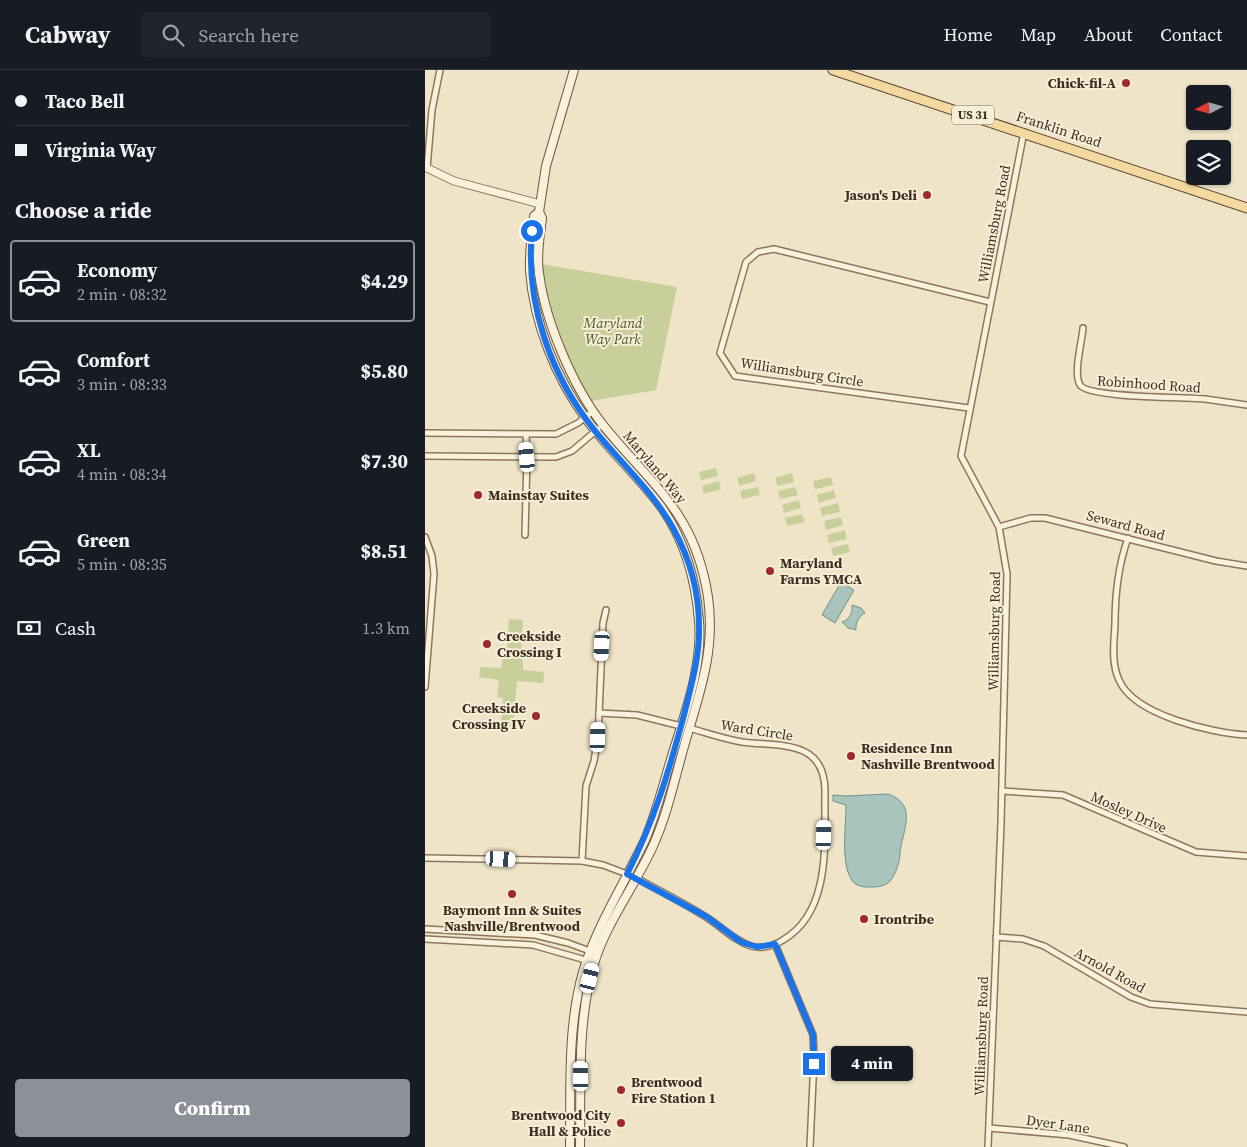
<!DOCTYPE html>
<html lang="en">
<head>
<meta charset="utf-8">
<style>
  body { margin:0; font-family:"Source Serif 4",serif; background:#20242c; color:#f1f3f6; height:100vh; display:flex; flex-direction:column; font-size:19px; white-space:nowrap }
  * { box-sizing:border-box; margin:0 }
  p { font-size:16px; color:#9ea1a6 }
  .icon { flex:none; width:28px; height:28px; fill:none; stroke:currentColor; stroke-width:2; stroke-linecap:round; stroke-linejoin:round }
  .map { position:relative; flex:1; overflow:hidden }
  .panel { display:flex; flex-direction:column; background:#171b24; width:425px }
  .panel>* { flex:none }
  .banner { display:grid; align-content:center; height:110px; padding:0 15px; background:#171b24 }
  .needle { width:32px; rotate:264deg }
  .buttons { position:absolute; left:761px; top:15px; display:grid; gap:10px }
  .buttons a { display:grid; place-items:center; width:45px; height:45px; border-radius:5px; background:#171b24; box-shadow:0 1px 4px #0004; font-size:25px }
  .end { position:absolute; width:22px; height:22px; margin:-11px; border:6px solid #1a73e8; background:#fff; box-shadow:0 0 0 2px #fff }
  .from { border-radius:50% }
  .bubble { position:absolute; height:35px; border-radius:5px; background:#171b24; box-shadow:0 1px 4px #0004; font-size:16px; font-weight:800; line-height:35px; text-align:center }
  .car { position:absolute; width:15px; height:30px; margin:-15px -8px; border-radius:6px; box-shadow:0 0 4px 1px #0007; background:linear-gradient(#fff 24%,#345 0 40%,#fff 0 76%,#345 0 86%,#fff 0) }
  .banner b { display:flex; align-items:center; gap:18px; height:48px; font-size:19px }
  .banner b+b { border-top:1px solid #363941 }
  .banner i { width:12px; height:12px; background:#f1f3f6 }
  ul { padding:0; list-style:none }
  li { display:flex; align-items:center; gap:15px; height:82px; margin:0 10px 8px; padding:0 5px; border:2px solid transparent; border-radius:5px }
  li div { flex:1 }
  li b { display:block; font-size:19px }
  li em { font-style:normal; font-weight:800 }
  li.active { border-color:#8c9099 }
  li>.icon { width:45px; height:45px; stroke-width:1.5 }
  h2 { padding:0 15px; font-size:22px; line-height:60px }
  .pay { display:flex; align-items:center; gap:12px; height:55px; padding:0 15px; font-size:19px }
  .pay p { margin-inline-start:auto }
  .button { display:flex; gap:10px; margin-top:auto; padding:10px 15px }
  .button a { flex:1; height:58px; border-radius:5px; background:#8c9099; color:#fff; font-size:20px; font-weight:800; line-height:58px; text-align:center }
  header { display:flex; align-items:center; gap:30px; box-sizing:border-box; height:70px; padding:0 25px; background:#171b24; border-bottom:1px solid #363941 }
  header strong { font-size:24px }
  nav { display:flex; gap:28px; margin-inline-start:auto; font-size:18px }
  .search { width:350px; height:45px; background:#20242c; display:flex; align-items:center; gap:12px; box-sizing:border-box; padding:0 18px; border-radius:5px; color:#9ea1a6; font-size:19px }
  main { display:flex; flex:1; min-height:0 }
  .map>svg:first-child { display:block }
  .green { fill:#c9cf9b }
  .water { fill:#a9c4bc; stroke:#6f938a }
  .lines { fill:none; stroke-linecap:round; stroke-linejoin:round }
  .minor-casing { stroke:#8d765c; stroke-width:8 }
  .tertiary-casing { stroke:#8d765c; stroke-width:9 }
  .secondary-casing { stroke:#6f573f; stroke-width:10 }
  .primary-casing { stroke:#5b4430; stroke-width:11 }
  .minor { stroke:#faf1dc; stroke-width:5 }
  .tertiary { stroke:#faf1dc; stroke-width:7 }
  .secondary { stroke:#faf1dc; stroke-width:8 }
  .primary { stroke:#f3d9a0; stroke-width:9 }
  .route { stroke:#1a73e8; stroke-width:6 }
  .poi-dot { fill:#9e2a2b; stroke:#f7eed8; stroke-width:2 }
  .labels { text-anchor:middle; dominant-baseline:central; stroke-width:4; stroke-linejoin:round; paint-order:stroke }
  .shield { fill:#f7eed8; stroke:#756857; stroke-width:1 }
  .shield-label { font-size:12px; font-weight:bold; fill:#3d2e20 }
  .poi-label { font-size:14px; font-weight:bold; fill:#3d2e20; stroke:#f7eed8; text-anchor:start }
  .street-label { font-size:14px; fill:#3d2e20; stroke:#f7eed8 }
  .park-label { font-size:14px; font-style:italic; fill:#4d5a26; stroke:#f7eed8 }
</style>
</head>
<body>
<header>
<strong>Cabway</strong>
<div class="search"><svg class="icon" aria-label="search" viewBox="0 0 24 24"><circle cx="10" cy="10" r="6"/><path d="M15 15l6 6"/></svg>Search here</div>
<nav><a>Home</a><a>Map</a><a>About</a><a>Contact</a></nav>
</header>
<main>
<section class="panel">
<div class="banner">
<b><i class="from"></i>Taco Bell</b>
<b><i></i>Virginia Way</b>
</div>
<h2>Choose a ride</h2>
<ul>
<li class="active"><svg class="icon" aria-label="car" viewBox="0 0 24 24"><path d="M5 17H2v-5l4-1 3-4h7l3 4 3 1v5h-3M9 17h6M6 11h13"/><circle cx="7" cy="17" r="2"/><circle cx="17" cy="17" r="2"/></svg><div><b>Economy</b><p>2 min · 08:32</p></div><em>$4.29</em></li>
<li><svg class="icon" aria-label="car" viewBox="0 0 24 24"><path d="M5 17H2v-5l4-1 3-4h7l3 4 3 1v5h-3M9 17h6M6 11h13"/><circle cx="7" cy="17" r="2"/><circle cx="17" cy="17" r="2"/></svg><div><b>Comfort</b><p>3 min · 08:33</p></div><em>$5.80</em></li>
<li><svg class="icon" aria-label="car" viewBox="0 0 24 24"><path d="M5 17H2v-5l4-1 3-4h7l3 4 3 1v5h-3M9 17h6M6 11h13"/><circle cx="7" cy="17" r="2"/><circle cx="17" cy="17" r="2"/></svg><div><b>XL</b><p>4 min · 08:34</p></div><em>$7.30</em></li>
<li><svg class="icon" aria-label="car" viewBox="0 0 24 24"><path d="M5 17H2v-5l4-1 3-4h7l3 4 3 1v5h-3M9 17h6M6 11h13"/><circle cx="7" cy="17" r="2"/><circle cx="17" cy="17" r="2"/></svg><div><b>Green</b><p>5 min · 08:35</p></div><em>$8.51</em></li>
</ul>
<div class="pay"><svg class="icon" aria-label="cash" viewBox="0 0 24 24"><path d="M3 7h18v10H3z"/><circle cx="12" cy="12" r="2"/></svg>Cash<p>1.3 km</p></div>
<div class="button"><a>Confirm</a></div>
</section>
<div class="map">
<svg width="822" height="1077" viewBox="0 0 822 1077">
  <rect width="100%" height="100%" fill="#f0e4c8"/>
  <g class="green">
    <path d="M117,194L252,217L231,320L166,331L142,292L125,245Z"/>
    <path d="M291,398L293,406L276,410L274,402Z"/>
    <path d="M329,403L331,411L314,416L312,408Z"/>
    <path d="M367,403L369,412L352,416L350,408Z"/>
    <path d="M406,407L408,415L390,419L388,411Z"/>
    <path d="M294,411L296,419L279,424L277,416Z"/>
    <path d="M333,417L335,425L317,429L315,421Z"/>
    <path d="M370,417L373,425L355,429L353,421Z"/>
    <path d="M409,420L411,428L394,433L392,425Z"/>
    <path d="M374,430L376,438L359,443L357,435Z"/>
    <path d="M413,433L415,442L397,446L395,438Z"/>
    <path d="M377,444L380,452L362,456L360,448Z"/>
    <path d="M416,447L418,455L401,460L399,451Z"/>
    <path d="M420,460L422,469L404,473L402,465Z"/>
    <path d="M423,474L425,482L408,486L406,478Z"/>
    <path d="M84,549L98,550L96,579H98V600L119,602L118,613L92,611L88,657L76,655L78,628L72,627L74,610L54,607L55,597L76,598L79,578H82Z"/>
  </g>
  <g class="water">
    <path d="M416,512L429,520L410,553L397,545Z"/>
    <path d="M427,535L436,538L440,543C434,546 430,554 431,560L423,558L417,552C424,550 428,543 427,535Z"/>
    <path d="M463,724C494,735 477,761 475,783C475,791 471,804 465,811C459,818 449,817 440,817C433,816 428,814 425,807C416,790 421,755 421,735L408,731V725L421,726Z"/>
  </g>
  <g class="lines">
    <g class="minor-casing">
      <g id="minor">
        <path d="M2,98L7,40L15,0"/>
        <path d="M658,258C657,272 648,303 655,315C663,328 760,327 780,329C794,331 808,333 822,335"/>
        <path d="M544,338L310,306L295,283L321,192L333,182L349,179L565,232"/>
        <path d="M0,363L131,364L153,353L168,341"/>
        <path d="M0,386L131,387L147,381L173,359"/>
        <path d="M574,457L606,448H620L791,491L822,496"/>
        <path d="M100,465L102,387L101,365"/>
        <path d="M0,467L7,486L9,504L0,617"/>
        <path d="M703,468C693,496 690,524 690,554C689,572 686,593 694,610C709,645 786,663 822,665"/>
        <path d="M174,643L212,645L256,656"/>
        <path d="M577,721L638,725L771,782L822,786"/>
        <path d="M0,788L157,791L178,795L202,804"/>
        <path d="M157,791L161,716L169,691L173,667L178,553L181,540"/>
        <path d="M211,808C235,821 259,833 281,847C296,856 309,871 326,876C337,879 349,876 358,870C408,841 399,768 400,720C399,668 352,677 317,672C299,669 282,663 264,658"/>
        <path d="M0,859L110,865L143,873L173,884"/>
        <path d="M571,867L598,869L619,876L706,927L725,934L822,942"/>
        <path d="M0,869L108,875L164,891"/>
        <path d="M350,874L388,965L389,988L385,1077"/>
        <path d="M564,1058L644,1065L699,1077"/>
        <path d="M563,1077L576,753L582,504L574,457L536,386L599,62"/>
      </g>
    </g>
    <g class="tertiary-casing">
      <path id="tertiary" d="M0,97L29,111L115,134"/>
    </g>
    <g class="secondary-casing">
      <g id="secondary">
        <path d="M149,0L121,96L114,142L117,148C115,166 111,185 114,203C120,251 148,317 178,355C228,417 270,442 283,527C291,583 273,627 258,680C249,712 242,745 228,776C210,816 180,854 168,897C152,954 156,1018 155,1077"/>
        <path d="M114,142L109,146C107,164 104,183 105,201C109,254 131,308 162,350C185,381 214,407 237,438C260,471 271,512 274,551C278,597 259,646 246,689C238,716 231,744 220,770C199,814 172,855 158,902C142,958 146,1019 145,1077"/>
      </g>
    </g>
    <g class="primary-casing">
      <path id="primary" d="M408,0L822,138"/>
    </g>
    <use href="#minor" class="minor"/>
    <use href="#tertiary" class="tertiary"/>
    <use href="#secondary" class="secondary"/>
    <use href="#primary" class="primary"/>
  </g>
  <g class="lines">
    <path class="route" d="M107,161C100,233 125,305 170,361C196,393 228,422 248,458C264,487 274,522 274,556C275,584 267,613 260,641C245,698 229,752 202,804L282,847L316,872L332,877L350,874L388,965L389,994"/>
  </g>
  <g class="poi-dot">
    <circle cx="701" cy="13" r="5"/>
    <circle cx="502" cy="125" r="5"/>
    <circle cx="53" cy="425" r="5"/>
    <circle cx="345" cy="501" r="5"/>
    <circle cx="62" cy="574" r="5"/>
    <circle cx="111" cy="646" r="5"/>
    <circle cx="426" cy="686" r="5"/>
    <circle cx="87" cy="824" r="5"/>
    <circle cx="439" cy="849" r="5"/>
    <circle cx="196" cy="1020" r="5"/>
    <circle cx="196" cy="1053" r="5"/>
  </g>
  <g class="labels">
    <rect class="shield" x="527" y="35.5" width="42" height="19" rx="4"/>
    <g class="shield-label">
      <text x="548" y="45">US 31</text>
    </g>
    <g class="poi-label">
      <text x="691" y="13" text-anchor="end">Chick-fil-A</text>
      <text x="492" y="125" text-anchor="end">Jason's Deli</text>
      <text x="63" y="425">Mainstay Suites</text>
      <text x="355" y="493">Maryland<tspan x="355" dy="16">Farms YMCA</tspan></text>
      <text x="72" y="566">Creekside<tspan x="72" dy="16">Crossing I</tspan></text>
      <text x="101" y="638" text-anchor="end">Creekside<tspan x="101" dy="16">Crossing IV</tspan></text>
      <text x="436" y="678">Residence Inn<tspan x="436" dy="16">Nashville Brentwood</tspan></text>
      <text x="87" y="840" text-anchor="middle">Baymont Inn &amp; Suites<tspan x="87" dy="16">Nashville/Brentwood</tspan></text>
      <text x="449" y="849">Irontribe</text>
      <text x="206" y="1012">Brentwood<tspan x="206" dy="16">Fire Station 1</tspan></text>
      <text x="186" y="1045" text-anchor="end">Brentwood City<tspan x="186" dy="16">Hall &amp; Police</tspan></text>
    </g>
    <g class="street-label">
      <text transform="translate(634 59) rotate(18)">Franklin Road</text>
      <text transform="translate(569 154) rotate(-79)">Williamsburg Road</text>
      <text transform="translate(377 302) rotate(9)">Williamsburg Circle</text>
      <text transform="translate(724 314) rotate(4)">Robinhood Road</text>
      <text transform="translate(230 397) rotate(50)">Maryland Way</text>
      <text transform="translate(701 455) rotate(15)">Seward Road</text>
      <text transform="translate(569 561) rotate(-89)">Williamsburg Road</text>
      <text transform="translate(332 660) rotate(9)">Ward Circle</text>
      <text transform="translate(704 742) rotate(24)">Mosley Drive</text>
      <text transform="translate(685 900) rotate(29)">Arnold Road</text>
      <text transform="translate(556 966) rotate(-88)">Williamsburg Road</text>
      <text transform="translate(633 1054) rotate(8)">Dyer Lane</text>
    </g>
    <g class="park-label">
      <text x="188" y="253">Maryland<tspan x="188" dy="16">Way Park</tspan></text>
    </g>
  </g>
</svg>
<div class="buttons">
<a><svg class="needle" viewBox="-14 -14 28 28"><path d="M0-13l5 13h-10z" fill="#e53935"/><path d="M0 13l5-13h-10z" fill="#9ea1a6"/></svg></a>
<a><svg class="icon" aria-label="layers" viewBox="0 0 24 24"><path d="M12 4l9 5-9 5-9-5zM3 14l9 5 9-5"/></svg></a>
</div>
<i class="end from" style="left:107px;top:161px"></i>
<i class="end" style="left:389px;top:994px"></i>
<div class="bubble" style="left:406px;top:976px;width:82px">4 min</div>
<i class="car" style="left:102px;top:387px;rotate:355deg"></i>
<i class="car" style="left:177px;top:576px;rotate:183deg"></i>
<i class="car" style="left:173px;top:667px;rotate:2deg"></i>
<i class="car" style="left:399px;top:765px;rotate:2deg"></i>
<i class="car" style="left:76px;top:789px;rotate:93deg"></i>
<i class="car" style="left:165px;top:908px;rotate:14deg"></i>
<i class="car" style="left:156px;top:1006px;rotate:359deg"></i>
</div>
</main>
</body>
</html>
